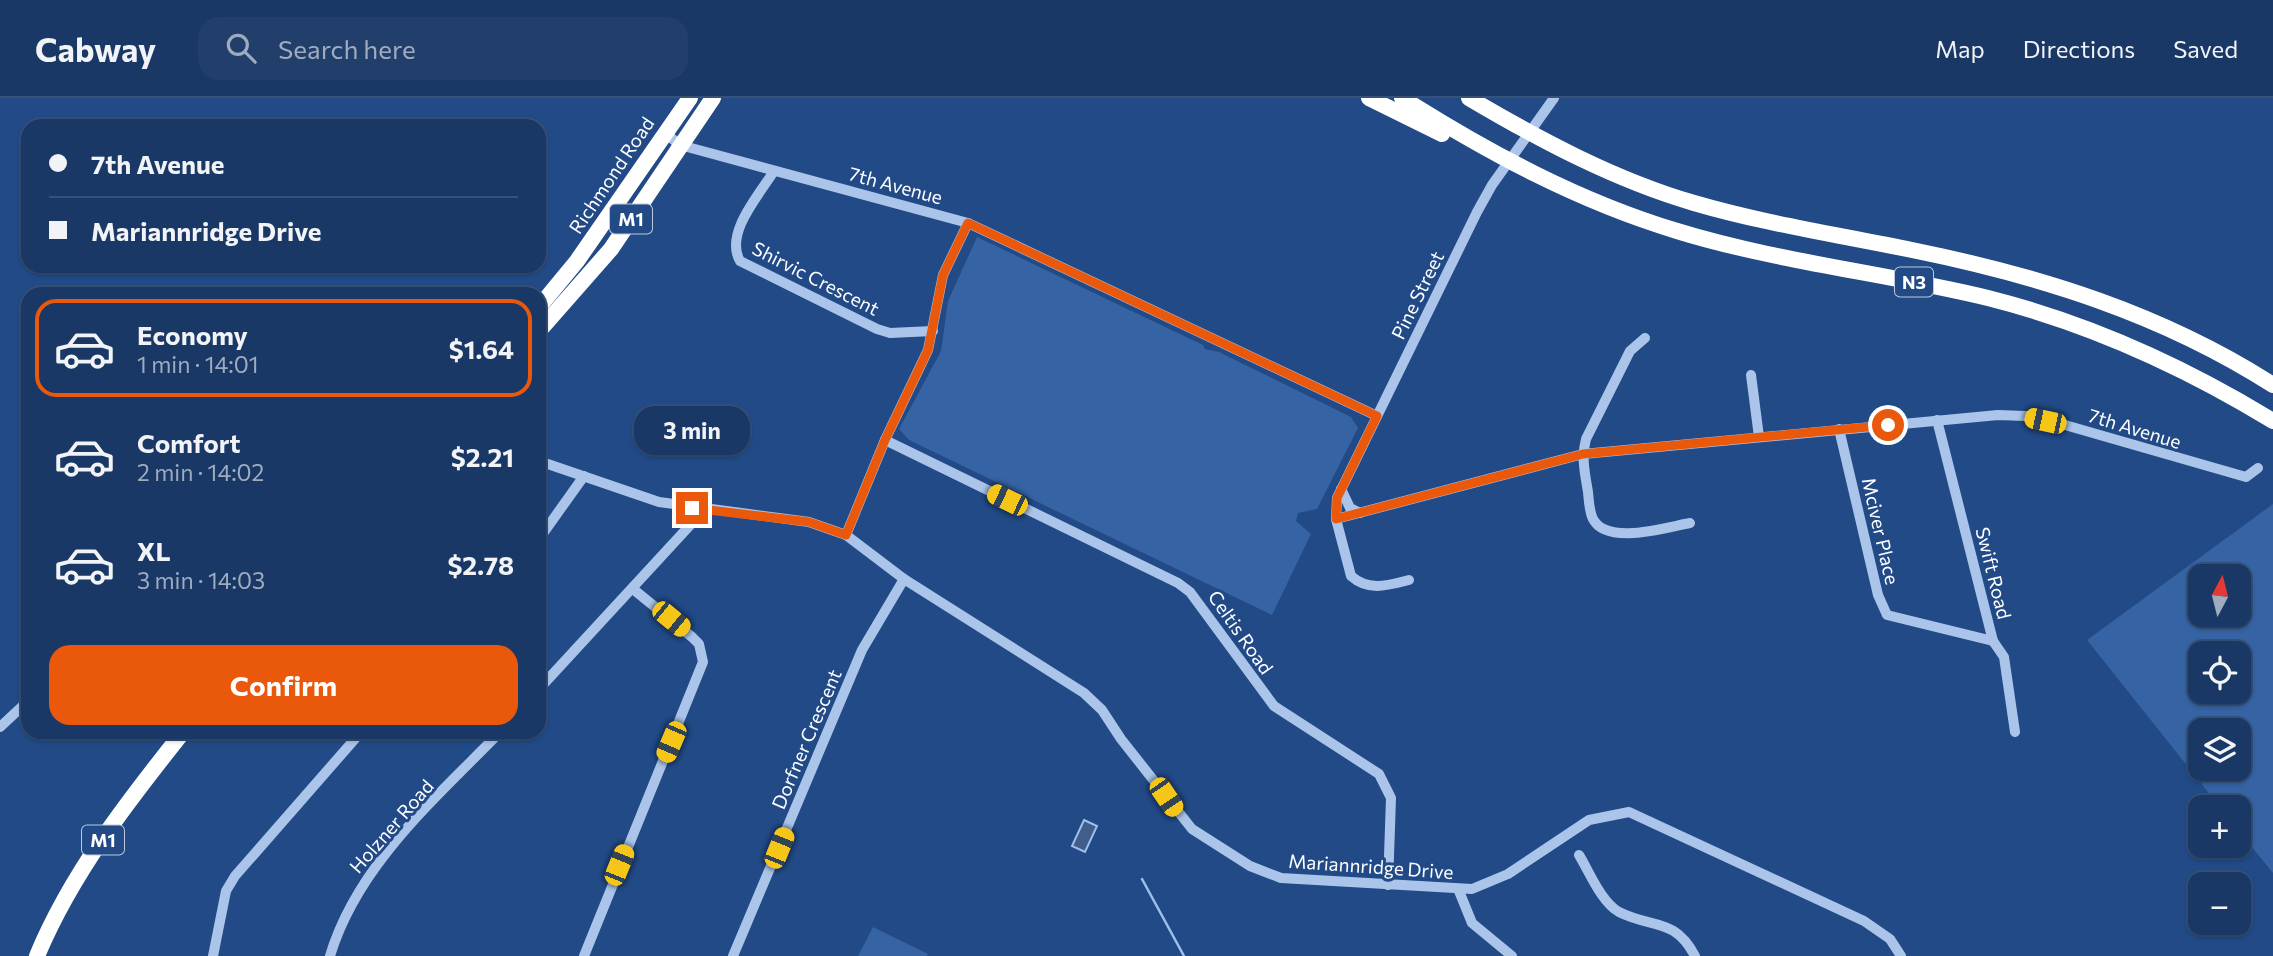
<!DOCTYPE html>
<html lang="en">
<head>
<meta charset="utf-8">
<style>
  body { margin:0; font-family:Commissioner,sans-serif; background:#223f6b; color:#f1f3f6; height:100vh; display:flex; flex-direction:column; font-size:26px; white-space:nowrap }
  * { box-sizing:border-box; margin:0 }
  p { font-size:23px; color:#9facbf }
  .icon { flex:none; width:38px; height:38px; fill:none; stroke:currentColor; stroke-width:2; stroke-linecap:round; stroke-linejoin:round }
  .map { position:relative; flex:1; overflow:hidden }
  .drawer { position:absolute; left:21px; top:189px; width:525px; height:452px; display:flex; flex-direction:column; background:#193865; border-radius:21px; box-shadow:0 2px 5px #0004,0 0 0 2px #375279 }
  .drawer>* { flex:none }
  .hud { position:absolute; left:21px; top:21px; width:525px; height:154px; border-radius:21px; box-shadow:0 2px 5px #0004,0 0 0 2px #375279; display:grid; align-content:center; height:154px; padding:0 28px; background:#193865 }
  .needle { width:46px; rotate:7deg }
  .tools { position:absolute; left:2188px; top:466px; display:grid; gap:14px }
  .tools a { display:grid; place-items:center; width:63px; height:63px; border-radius:14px; background:#193865; box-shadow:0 2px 5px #0004,0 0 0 2px #375279; font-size:35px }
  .end { position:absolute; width:32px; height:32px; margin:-16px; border:9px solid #ea580c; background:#fff; box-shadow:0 0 0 4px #fff }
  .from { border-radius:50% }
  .bubble { position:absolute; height:49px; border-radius:21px; background:#193865; box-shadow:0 2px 5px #0004,0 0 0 2px #375279; font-size:23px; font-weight:700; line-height:49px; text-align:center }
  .car { position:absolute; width:21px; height:42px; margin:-21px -10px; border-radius:9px; box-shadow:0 0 5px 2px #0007; background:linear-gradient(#f5c518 24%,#345 0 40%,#f5c518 0 76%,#345 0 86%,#f5c518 0) }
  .hud b { display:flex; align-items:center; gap:24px; height:66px; font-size:26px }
  .hud b+b { border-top:2px solid #375279 }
  .hud i { width:18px; height:18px; background:#f1f3f6 }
  ul { padding:12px 0 0; list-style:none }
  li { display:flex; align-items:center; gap:21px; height:98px; margin:0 14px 10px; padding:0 14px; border:4px solid transparent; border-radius:21px }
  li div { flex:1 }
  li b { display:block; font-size:26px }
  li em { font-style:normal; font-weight:700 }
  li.current { border-color:#ea580c }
  li>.icon { width:63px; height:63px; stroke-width:1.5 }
  .primary-button { display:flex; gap:14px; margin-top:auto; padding:14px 28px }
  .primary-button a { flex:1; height:80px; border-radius:21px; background:#ea580c; color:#fff; font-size:28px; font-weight:700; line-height:80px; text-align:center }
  header { display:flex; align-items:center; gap:42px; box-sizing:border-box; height:98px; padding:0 35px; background:#193865; border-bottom:2px solid #375279 }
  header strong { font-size:33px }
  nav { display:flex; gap:38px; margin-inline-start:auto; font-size:24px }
  .search { width:490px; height:63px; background:#223f6b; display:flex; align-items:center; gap:18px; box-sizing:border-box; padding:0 24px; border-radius:21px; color:#9facbf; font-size:26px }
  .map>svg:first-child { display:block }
  .green { fill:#3563a4; fill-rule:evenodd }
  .water { fill:#415e8a; stroke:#9fbfeb; stroke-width:2 }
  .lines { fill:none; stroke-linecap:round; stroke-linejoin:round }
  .stream { stroke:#9fbfeb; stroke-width:2.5 }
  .minor { stroke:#abc5ea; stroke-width:10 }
  .highway { stroke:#fff; stroke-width:16 }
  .route { stroke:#ea580c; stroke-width:9 }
  .labels { text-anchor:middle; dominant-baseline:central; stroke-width:6; stroke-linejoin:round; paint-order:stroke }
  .shield { fill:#214a87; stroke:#bcc9db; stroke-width:2 }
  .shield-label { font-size:18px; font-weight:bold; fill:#fff }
  .street-label { font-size:19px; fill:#fff; stroke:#214a87 }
</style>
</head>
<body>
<header>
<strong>Cabway</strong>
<div class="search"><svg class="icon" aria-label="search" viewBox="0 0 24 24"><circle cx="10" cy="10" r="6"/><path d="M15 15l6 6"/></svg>Search here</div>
<nav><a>Map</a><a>Directions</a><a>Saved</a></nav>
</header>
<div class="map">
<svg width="2273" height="858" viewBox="0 0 2273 858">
  <rect width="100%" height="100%" fill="#214a87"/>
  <g class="green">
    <path d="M977,139L1203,247L1205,251L1219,254L1351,319L1358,330L1317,411L1298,415L1296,423L1311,436L1272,517L909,342L899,331L941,253L948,203Z"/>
    <path d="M2273,406V775L2238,732V709H2220L2087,542ZM2200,478H2238V516H2200ZM2200,555H2238V593H2200ZM2200,632H2238V670H2200Z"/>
    <path d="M873,829L928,856L927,858H858Z"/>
  </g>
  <path class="water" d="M1084,722L1097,728L1085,754L1072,748Z"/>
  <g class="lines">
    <path class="stream" d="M1142,781L1184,858"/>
    <g class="minor">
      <path d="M665,35L680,47L968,125L1377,318"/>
      <path d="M774,73C760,96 724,135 740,163L877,231L890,235L933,233"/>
      <path d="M1645,240L1630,253L1586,341C1581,359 1585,376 1588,394C1589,403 1589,413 1593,421C1607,448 1667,429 1690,425"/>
      <path d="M1751,277L1759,339"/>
      <path d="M1937,322L1993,543L2004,559L2015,634"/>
      <path d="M1839,331L1878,497L1887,517L1993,543"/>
      <path d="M885,342L1178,485L1190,494L1274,608L1379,676L1391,700L1388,787"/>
      <path d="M539,363L659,404L809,424L846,437L904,481L1084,595L1102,612L1121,641L1192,731L1250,768L1281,780L1472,791L1508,776L1589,722L1629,714L1864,823L1890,841L1901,858"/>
      <path d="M1341,391L1350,410L1360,415"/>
      <path d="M1336,421L1583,356L1998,317L2025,318L2065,327L2246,379L2258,370"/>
      <path d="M846,437L885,342L928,252L943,177L968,125"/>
      <path d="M539,441L584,378"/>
      <path d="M1409,482C1389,487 1369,494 1351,478L1336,421L1337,400L1477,114L1492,87L1554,0"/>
      <path d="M539,591L704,412"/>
      <path d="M0,629L28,603"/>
      <path d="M1579,757C1589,773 1601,804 1619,814C1653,831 1674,819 1695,858"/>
      <path d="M1459,793L1472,825L1512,858"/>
      <path d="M213,858L226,793L235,778L361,634"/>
      <path d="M330,858C357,767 436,700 500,634"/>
      <path d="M584,858L703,564L699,546L692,539L633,491"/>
      <path d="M733,858L862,552L904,481"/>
    </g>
    <g class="highway">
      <path d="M1369,0L1442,36"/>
      <path d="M1402,0C1489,55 1578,103 1677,133C1778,164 1885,175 1988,200C2091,226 2183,268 2273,323"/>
      <path d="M1469,0C1540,42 1615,82 1694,105C1766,126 1840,137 1912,152C2040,178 2162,216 2273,287"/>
      <path d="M539,209L577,163L690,0"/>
      <path d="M539,233L611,151L713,0"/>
      <path d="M37,858C71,776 128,703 183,634"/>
    </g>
  </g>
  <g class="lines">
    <path class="route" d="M692,410L809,424L846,437L885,342L928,252L943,177L968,125L1377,318L1337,400L1336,421L1583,356L1888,327"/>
  </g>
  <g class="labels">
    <g class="shield">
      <rect x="610" y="106.5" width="42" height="29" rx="5"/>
      <rect x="1895" y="169.5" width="38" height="29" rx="5"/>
      <rect x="82" y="727.5" width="42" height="29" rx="5"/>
    </g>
    <g class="shield-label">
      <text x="631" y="121">M1</text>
      <text x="1914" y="184">N3</text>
      <text x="103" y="742">M1</text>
    </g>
    <g class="street-label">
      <text transform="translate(611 77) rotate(-56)">Richmond Road</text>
      <text transform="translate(896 87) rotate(15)">7th Avenue</text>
      <text transform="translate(816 180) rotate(27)">Shirvic Crescent</text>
      <text transform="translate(1417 197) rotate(-64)">Pine Street</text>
      <text transform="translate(2135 330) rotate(17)">7th Avenue</text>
      <text transform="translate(1881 433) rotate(77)">Mciver Place</text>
      <text transform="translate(1994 475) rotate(76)">Swift Road</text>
      <text transform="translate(1241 534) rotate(55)">Celtis Road</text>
      <text transform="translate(806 641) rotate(-67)">Dorfner Crescent</text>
      <text transform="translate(391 728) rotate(-49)">Holzner Road</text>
      <text transform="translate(1371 768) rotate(4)">Mariannridge Drive</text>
    </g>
  </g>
</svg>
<div class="tools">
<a><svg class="needle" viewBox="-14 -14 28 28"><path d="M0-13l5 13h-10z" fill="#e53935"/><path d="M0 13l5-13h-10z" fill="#9facbf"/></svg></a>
<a><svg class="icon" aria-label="locate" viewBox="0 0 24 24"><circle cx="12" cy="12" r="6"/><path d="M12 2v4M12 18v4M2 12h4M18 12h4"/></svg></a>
<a><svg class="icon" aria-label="layers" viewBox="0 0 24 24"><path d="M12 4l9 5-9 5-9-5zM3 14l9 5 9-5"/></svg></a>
<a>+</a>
<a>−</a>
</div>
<i class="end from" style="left:1888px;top:327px"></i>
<i class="end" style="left:692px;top:410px"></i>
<div class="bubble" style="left:634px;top:308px;width:116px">3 min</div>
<i class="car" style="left:2045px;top:323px;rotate:282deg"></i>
<i class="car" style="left:1007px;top:402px;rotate:296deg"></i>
<i class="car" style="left:671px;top:521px;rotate:129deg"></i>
<i class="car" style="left:671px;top:644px;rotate:203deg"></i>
<i class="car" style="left:1166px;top:699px;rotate:146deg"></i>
<i class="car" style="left:779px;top:750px;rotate:22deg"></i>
<i class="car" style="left:619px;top:767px;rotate:22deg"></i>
<div class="hud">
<b><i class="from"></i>7th Avenue</b>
<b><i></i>Mariannridge Drive</b>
</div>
<section class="drawer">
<ul>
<li class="current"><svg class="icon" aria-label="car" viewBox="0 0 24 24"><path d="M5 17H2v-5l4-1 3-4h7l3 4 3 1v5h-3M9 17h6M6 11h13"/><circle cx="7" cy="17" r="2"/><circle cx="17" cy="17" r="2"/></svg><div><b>Economy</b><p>1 min · 14:01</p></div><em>$1.64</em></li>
<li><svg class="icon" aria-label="car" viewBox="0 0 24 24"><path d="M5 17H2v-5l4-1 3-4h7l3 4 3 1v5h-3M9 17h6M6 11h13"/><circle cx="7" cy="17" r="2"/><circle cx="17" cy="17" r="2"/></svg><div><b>Comfort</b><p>2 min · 14:02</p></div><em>$2.21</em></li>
<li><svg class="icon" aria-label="car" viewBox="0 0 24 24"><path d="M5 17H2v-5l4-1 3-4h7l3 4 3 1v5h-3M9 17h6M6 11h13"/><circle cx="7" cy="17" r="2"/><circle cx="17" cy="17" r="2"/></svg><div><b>XL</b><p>3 min · 14:03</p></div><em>$2.78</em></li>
</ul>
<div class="primary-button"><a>Confirm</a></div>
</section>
</div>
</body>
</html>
